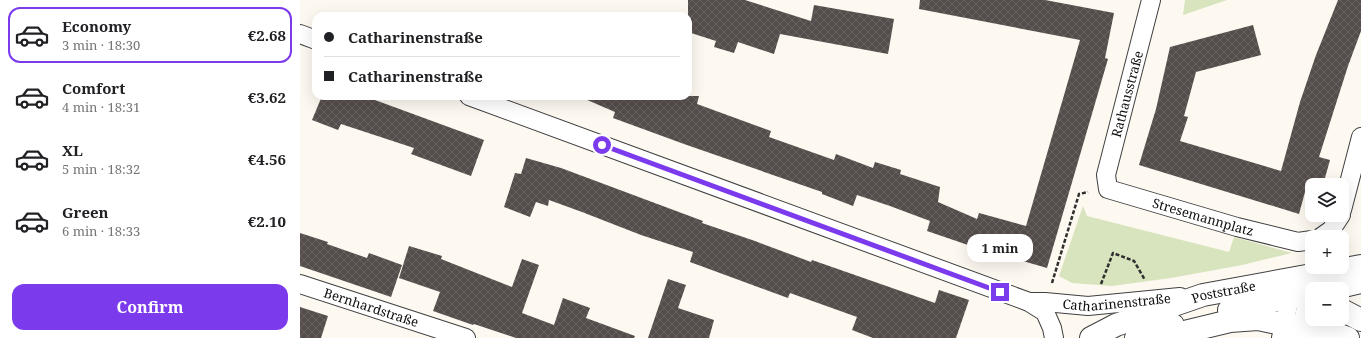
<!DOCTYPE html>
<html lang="en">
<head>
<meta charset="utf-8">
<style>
  body { margin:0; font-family:"Noto Serif",serif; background:#f6f6f6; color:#202124; height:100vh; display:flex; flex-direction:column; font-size:15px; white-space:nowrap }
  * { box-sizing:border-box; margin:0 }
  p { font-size:13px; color:#757577 }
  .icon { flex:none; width:22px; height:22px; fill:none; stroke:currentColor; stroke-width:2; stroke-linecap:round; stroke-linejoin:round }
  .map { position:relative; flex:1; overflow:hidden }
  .side { display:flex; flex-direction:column; background:#fff; width:300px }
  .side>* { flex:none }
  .hud { position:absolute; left:12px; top:12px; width:380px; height:88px; border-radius:12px; box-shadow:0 4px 16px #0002; display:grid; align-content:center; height:88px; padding:0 12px; background:#fff }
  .controls { position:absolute; left:1005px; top:178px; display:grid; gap:8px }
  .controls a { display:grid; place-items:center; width:44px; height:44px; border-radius:8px; background:#fff; box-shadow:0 4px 16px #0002; font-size:20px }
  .end { position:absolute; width:18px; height:18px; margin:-9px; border:5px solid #7c3aed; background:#fff; box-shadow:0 0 0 2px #fff }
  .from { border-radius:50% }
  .bubble { position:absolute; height:28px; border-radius:12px; background:#fff; box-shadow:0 4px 16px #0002; font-size:13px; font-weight:700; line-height:28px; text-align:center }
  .hud b { display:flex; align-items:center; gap:14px; height:38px; font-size:15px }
  .hud b+b { border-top:1px solid #e0e0e0 }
  .hud i { width:10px; height:10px; background:#202124 }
  ul { padding:7px 0 0; list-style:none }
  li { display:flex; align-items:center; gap:12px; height:56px; margin:0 8px 6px; padding:0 4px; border:2px solid transparent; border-radius:12px }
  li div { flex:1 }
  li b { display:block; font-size:15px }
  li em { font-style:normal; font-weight:700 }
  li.selected { border-color:#7c3aed }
  li>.icon { width:36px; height:36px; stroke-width:1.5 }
  .button { display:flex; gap:8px; margin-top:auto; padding:8px 12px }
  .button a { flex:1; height:46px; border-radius:12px; background:#7c3aed; color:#fff; font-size:16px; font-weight:700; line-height:46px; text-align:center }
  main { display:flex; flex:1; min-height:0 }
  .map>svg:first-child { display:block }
  .grass { fill:#d7e4bd }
  .building { fill:url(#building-cross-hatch) }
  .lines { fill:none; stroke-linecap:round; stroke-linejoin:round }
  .minor-casing { stroke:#404040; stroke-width:20 }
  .tertiary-casing { stroke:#404040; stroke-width:24 }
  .path { stroke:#2f2f2f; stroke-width:2.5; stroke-dasharray:4 2; stroke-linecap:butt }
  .minor { stroke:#fff; stroke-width:18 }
  .tertiary { stroke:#fff; stroke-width:22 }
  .route { stroke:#7c3aed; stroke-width:5 }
  .labels { text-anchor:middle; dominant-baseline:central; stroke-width:4; stroke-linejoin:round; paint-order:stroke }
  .street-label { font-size:13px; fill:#0d0d0d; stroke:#fff }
</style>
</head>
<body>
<main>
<section class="side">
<ul>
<li class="selected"><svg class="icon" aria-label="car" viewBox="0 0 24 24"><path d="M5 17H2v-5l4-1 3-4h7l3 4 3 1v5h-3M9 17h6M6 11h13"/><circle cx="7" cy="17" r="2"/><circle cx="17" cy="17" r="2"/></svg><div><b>Economy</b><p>3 min · 18:30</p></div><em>€2.68</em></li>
<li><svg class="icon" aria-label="car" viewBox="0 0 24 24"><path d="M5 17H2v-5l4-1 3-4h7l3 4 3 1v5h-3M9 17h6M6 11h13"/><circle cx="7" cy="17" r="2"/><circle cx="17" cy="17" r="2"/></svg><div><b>Comfort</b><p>4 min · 18:31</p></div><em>€3.62</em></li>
<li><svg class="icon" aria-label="car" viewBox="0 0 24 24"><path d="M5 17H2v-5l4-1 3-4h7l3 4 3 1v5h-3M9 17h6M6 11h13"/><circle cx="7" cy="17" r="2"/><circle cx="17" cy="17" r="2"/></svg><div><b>XL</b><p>5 min · 18:32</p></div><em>€4.56</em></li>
<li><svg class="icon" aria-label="car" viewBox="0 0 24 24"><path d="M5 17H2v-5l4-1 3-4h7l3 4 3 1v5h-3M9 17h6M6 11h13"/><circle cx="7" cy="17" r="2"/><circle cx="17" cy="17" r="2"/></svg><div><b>Green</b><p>6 min · 18:33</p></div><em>€2.10</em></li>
</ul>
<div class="button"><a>Confirm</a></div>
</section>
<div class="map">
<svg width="1061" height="338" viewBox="0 0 1061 338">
  <defs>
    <pattern id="building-cross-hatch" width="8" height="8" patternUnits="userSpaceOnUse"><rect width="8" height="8" fill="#554d4b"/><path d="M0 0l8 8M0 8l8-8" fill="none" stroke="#686260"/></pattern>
  </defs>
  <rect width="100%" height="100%" fill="#fdf8f0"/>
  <g class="grass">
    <path d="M885,0H927L883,15Z"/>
    <path d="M783,206L787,216L929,252L934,237L992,253L942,265L871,278L812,286L772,283L759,276Z"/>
  </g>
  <g class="building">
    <path d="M388,0H445L511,21L514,5L594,19L588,54L480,34L474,54L438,42L434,53L414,47L416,41L388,32Z"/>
    <path d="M620,0H745L814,13L805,58L808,59L747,268L668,245L627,231L630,221L590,206L557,195L553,206L522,194V192L384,144L313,118L315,112L278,96H399L397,104L471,131L469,137L534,160L536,154L573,168L575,162L601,170L600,174L640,187L638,202L677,219L679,213L726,226L780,40L619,9Z"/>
    <path d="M1038,0H1061V31L1048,66L1019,157L1030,160L1023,185H1012V194L1005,192L999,214L839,165L856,109L870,47L953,25L961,55L896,72L884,116L888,117L880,141L981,171L1000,102L1016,55Z"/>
    <path d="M22,96H64L184,140L171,176L111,154L114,148L41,124L38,130L12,120Z"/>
    <path d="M226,158L261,168L403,221L402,223L455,241L511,262L512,260L635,303L639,290L669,300L656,338H573L552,330L557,317L490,293L488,298L390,262L393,252L341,235L282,212L249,200L248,206L236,202L230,217L204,207L215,173L221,174Z"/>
    <path d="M0,233L28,242L27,244L67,258L69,253L102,265L91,297L0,266Z"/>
    <path d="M109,246L142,256L141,259L212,287L222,259L239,265L222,313L254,325L263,298L290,308L286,318L335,336L334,338H216L174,324L173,325L133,311L140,292L99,278Z"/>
    <path d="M368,279L386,285L378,308L414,320L409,338H348Z"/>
    <path d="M0,307L28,316L21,338H0Z"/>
  </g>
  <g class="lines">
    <g class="minor-casing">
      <g id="minor">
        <path id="s1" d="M851,0L806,175L808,189L937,227L998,242L1012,240"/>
        <path d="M0,34L16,40"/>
        <path d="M169,96L729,302L745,312L752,328L754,338"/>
        <path d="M1042,210L1061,137"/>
        <path d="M1021,237L1031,230L1041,215"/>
        <path id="s2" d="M0,284L166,338"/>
        <path id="s3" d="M730,302H745L788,306L880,297"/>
        <path d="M981,338L990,297L997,288"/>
        <path d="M998,338C1004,320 1008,301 1009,282"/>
      </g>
    </g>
    <g class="tertiary-casing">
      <g id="tertiary">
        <path d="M1031,289L1061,282"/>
        <path d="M929,310L1012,293"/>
        <path d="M1042,310L1061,320"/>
        <path id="s4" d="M791,338L816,325L903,295L1061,266"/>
        <path d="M836,338L873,325"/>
        <path d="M860,338L930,321L958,319L1001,328L1034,333L1048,338"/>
      </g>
    </g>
    <g class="path">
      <path d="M752,283L779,194L788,192"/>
      <path d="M801,284L813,253L834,261L845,280"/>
    </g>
    <use href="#minor" class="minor"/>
    <use href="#tertiary" class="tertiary"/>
  </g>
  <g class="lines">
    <path class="route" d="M302,145L700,292"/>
  </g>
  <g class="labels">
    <g class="street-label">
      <text transform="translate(827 94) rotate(-75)">Rathausstraße</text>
      <text stroke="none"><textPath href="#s1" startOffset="294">Stresemannplatz</textPath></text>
      <text stroke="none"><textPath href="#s4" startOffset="141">Poststraße</textPath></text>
      <text stroke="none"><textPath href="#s3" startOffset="87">Catharinenstraße</textPath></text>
      <text stroke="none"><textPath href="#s2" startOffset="75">Bernhardstraße</textPath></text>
    </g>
  </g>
</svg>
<div class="controls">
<a><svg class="icon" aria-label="layers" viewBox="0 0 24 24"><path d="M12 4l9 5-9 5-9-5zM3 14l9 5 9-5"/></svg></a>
<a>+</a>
<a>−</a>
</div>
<i class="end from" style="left:302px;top:145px"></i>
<i class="end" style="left:700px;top:292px"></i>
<div class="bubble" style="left:667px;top:234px;width:66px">1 min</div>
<div class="hud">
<b><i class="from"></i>Catharinenstraße</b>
<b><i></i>Catharinenstraße</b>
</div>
</div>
</main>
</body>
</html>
